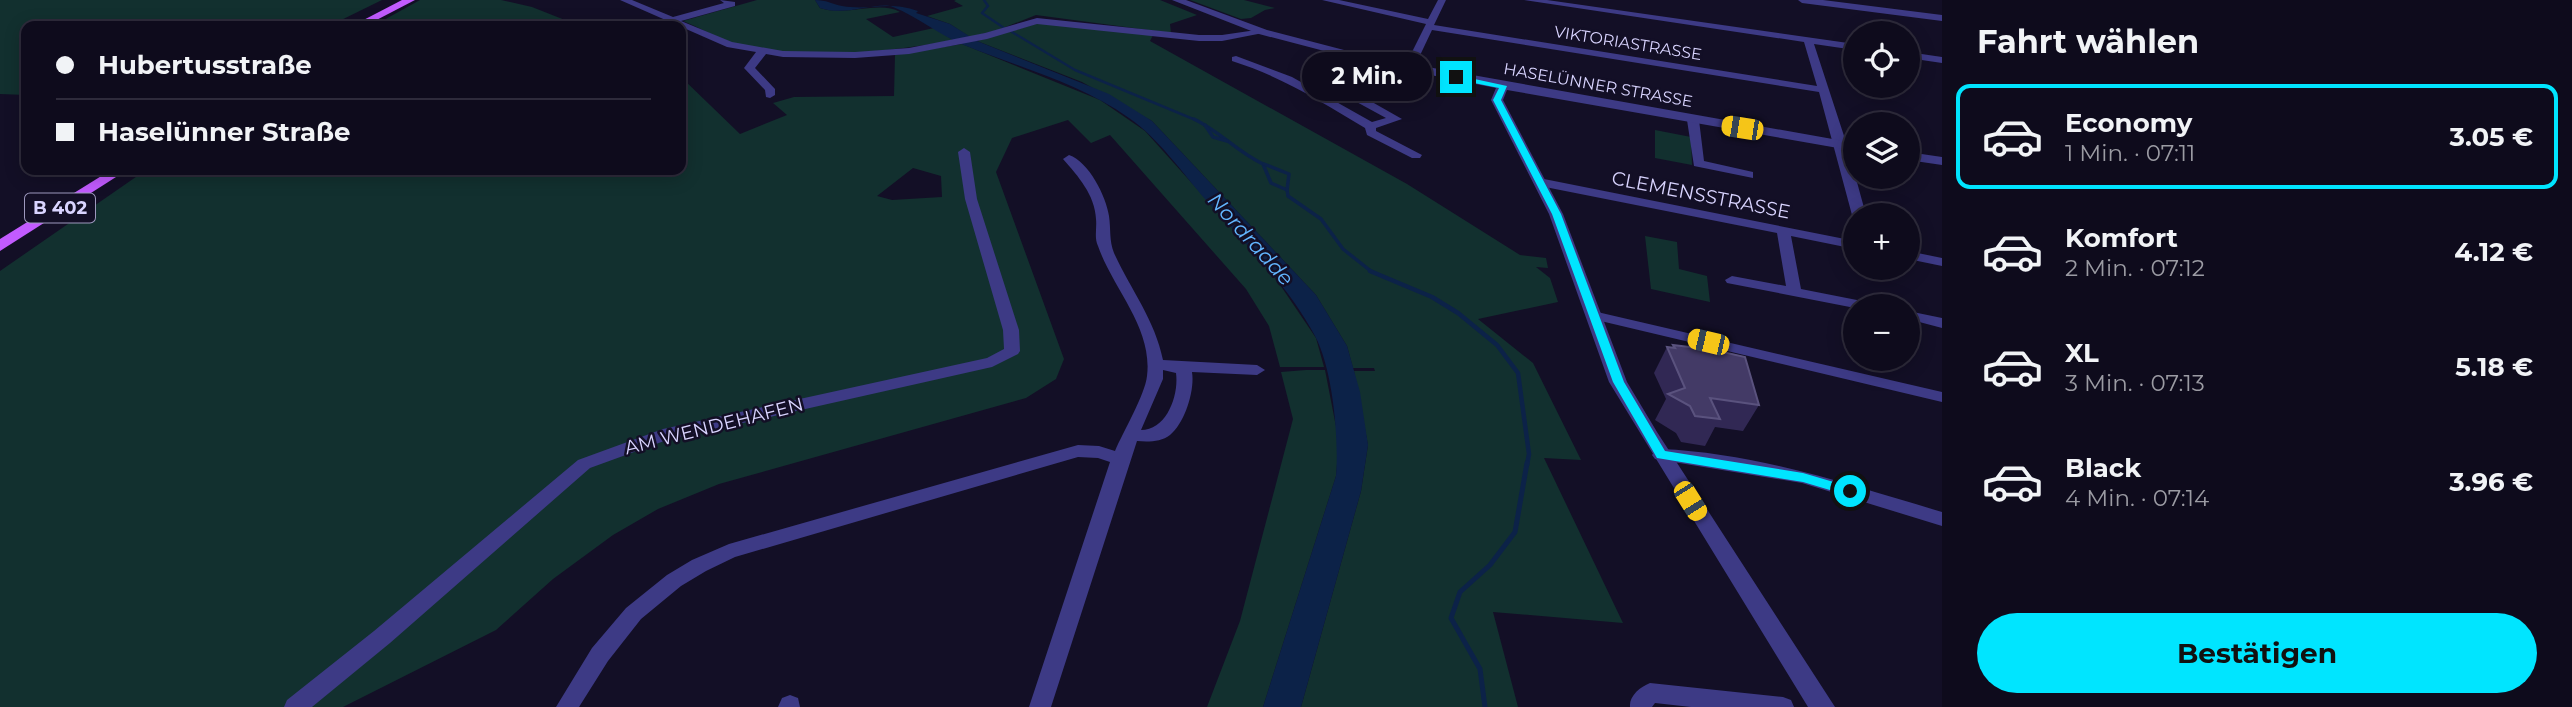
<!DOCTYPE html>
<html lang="de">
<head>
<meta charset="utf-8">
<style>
  body { margin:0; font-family:Montserrat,sans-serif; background:#1c1929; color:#f1f3f6; height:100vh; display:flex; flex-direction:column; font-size:26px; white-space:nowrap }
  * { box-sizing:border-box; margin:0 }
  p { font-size:23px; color:#9b9ba3 }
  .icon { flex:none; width:38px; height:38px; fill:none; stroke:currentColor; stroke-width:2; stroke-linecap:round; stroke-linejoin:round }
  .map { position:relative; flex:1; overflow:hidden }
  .panel { display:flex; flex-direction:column; background:#0e0b1c; width:630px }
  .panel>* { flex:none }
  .top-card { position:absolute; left:21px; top:21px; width:665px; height:154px; border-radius:14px; box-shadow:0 4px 18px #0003,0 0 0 2px #2e2b3b; display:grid; align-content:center; height:154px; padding:0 35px; background:#0e0b1c }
  .tools { position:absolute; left:1843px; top:21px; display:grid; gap:14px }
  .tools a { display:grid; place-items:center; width:77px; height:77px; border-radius:50%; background:#0e0b1c; box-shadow:0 4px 18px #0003,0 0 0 2px #2e2b3b; font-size:35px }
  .end { position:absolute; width:32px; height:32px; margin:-16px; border:9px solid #00e5ff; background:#111; box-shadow:0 0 0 4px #111 }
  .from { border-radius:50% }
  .bubble { position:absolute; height:49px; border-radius:24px; background:#0e0b1c; box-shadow:0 4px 18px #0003,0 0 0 2px #2e2b3b; font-size:23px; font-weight:700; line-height:49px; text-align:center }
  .car { position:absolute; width:21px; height:42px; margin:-21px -10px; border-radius:9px; box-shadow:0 0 5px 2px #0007; background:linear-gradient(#f5c518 24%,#345 0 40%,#f5c518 0 76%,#345 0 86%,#f5c518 0) }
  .top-card b { display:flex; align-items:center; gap:24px; height:66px; font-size:26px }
  .top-card b+b { border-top:2px solid #2e2b3b }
  .top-card i { width:18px; height:18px; background:#f1f3f6 }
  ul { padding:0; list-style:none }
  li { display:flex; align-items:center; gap:21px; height:105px; margin:0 14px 10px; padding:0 21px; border:4px solid transparent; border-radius:14px }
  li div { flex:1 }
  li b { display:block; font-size:26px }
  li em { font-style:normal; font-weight:700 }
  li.active { border-color:#00e5ff }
  li>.icon { width:63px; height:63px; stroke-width:1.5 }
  h2 { padding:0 35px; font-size:32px; line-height:84px }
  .action { display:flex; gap:14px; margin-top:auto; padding:14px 35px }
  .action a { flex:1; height:80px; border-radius:42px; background:#00e5ff; color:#111; font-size:28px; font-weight:700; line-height:80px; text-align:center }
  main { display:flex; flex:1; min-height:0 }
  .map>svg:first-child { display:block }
  .green { fill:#12302f; fill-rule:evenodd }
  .water { fill:#0c2248 }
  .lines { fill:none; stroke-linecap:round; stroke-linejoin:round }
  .stream-far3 { stroke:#0c2248; stroke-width:2.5 }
  .stream-far2 { stroke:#0c2248; stroke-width:3.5 }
  .stream-far1 { stroke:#0c2248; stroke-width:4.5 }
  .stream { stroke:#0c2248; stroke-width:5 }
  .minor { fill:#3d3a85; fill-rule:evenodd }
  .tertiary { fill:#3d3a85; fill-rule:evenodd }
  .primary { fill:#c25bff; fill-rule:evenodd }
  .wall { fill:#312854 }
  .building { fill:#433a66; stroke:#5a527e; stroke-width:2 }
  .route { fill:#00e5ff }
  .labels { text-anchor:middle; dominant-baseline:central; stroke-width:5; stroke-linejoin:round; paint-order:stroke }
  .far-street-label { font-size:16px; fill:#d9d4ff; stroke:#130f26 }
  .shield { fill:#130f26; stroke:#9e99be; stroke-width:2 }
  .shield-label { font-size:18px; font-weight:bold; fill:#d9d4ff }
  .street-label { font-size:19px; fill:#d9d4ff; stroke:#130f26 }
  .water-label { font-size:21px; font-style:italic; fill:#62b6ff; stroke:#130f26 }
</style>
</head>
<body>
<main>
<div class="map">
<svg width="1942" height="707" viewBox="0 0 1942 707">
  <rect width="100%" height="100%" fill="#130f26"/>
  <g class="green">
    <path d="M0,0H382L329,26H26V95L0,94Z"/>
    <path d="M420,0H501L532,7L580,26H373Z"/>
    <path d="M757,0H815L820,8C847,17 879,0 900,12L866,19L893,37L934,28L953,40C893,52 792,62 733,43C716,37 700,28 683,21Z"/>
    <path d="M956,0H1160L1197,15L1170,24L1171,33L1036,15L998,30L970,37L950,24L927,16L963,6L954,1Z"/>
    <path d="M1190,0H1244L1275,8L1265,10L1251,18L1241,19Z"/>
    <path d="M1039,23L1153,35L1150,41L1407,184L1520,255L1546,258L1548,268L1536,267L1550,278L1558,302L1478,319L1533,363L1581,460L1544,458L1623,623L1493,612L1518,707H1301L1361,491L1368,445L1354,371H1375L1374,368H1353L1347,346L1316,295L1152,121L1082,82L977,41Z"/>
    <path d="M962,44L1100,100L1145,131L1270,270L1316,338L1324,367H1280L1269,326L1246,289L1110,135L1091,143L1068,120L1012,138L996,172L1064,359L1056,379L1026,398L719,484L658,509L613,535L553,579L496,630L343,707H0V271L146,170H681V77L740,134L787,115L773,103L794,97L894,96L895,55ZM913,168L941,176L942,197L892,200L877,196Z"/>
    <path d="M1655,130L1691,137L1692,165L1655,158Z"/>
    <path d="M1645,236L1677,242L1679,269L1707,276L1710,302L1651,289Z"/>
    <path d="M1306,370H1325L1339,442L1336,476L1263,707H1207L1240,621L1293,419L1281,372Z"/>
  </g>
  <path class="water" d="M815,0C826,0 832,4 842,6C872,11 887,0 918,11L916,13L950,24L977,41L1109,94L1152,121L1316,295L1347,346L1360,392L1368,445L1361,491L1301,707H1263L1336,476C1339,438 1333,370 1315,336C1287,284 1244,242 1205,199C1181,171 1159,139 1129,118C1080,83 1018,67 964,45C939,35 918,17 893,7C878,1 847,17 820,8Z"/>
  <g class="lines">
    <g class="stream-far3">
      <path d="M984,0L988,6L982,13L1004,28"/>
      <path d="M1012,32L1075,70L1198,121"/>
    </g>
    <g class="stream-far2">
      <path d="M1194,119C1221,132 1237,152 1263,164L1271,183L1287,190L1288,196L1321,219L1343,249L1372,272"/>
      <path d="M1205,125L1213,137L1227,141"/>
      <path d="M1264,164L1289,174L1287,190"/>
    </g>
    <path class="stream-far1" d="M1370,271L1432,297L1458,313L1497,345L1518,373L1529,454L1527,465"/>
    <path class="stream" d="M1485,707L1480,669L1451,618L1460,592L1490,565L1515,532L1527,463"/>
    <g class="minor">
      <path d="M620,0H632L673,17L724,3L720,0L735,2V6L681,21L732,42L783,51L855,52L909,48L985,33L1037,18L1199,35H1222L1263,29L1268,32L1222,41H1199L1037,24L987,39L909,54L855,58L783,57L766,54L755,68L775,89V95L770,98L766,97L765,90L744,68L756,52L727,47Z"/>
      <path d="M1322,0H1339L1428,19L1438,0H1446L1434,25L1817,86L1804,42L1524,0H1547L1855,44V50L1814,44L1846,142L1866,215H1855V218L1852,215L1819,92L1432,30L1414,68L1409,71L1404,68L1426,24Z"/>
      <path d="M1798,0H1823L1942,15V21L1802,3Z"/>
      <path d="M1908,52L1942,57V63L1908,58Z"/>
      <path d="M1236,56L1292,77L1372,122L1386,118L1342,94L1370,85L1388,63H1396L1397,65L1378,89L1358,94L1402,119L1376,128V131L1422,155L1420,158H1412L1367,135L1365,128C1322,102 1280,76 1232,61V57Z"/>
      <path d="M1693,117L1699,120L1704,161L1753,172V178L1694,166L1687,120Z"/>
      <path d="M964,148L970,152L977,199L1019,330L1020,351L1018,354L992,367L667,440L590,468L390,643L312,707H284L287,700L374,631L578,460L663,429L987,358L1004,349L1003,330L965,199L958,152Z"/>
      <path d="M1069,155C1089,162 1106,196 1109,216C1111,230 1109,240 1114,253C1131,290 1155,320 1163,360L1257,365L1265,370L1257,375L1192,372C1195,390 1185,423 1170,435C1161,442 1148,442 1137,441L1051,707H1029L1110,462L1098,458L1078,457L735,557L706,571L681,586L641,619L608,661L579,707H556L592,648L626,608L667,575L692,560L729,544L1078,445L1099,446L1115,451C1123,432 1145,395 1147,376C1153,328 1113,289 1098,246C1094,237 1097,229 1096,219C1095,195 1078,176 1063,159ZM1163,370L1176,373C1179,395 1167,430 1141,430L1163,379Z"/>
      <path d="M1539,178L1855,241V249L1791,236L1801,289L1867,302L1874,306L1855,308L1727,283L1725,280L1732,276L1786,286L1777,233L1535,185L1533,182Z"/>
      <path d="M1908,251L1942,258V266L1908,259Z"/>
      <path d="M1593,311L1942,392V402L1588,318L1586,315L1588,312Z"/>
      <path d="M1908,311L1942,318V328L1908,319Z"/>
      <path d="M1661,449C1757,453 1850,485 1942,512V526L1802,483L1655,459L1652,455L1655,451Z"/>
      <path d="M1650,683L1783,697L1791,700L1794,707H1691L1655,703L1652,707H1630C1629,696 1640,687 1650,683Z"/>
      <path d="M790,695L798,698L800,707H778L782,698Z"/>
    </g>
    <g class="tertiary">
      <path d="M1172,0H1186L1267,30L1371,57L1855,143V151L1507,90L1503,100L1563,214L1627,382L1657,432L1835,707H1808L1609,382L1549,214L1491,100L1496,88L1370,63L1259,34Z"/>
      <path d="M1908,152L1942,157V165L1908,160Z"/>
    </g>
    <g class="primary">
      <path d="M402,0H415L365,26H352Z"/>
      <path d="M111,170H127L0,251V239Z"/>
    </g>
  </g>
  <path class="wall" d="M1673,345L1759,405L1743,431L1715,427L1705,446L1681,442L1676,433L1655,420L1666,399L1654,373L1667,347H1672Z"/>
  <path class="building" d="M1673,345L1714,350L1745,357L1759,405L1710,398L1720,419L1695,416L1690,406L1668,394L1685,388L1667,347L1675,348Z"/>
  <path class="route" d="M1456,75L1507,86L1501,100L1561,214L1624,382L1665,451L1803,473L1854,488V495L1850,496L1803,482L1657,458L1613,382L1552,214L1493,100L1499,88L1454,79Z"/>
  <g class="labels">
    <g class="far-street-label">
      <text transform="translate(1628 43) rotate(9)">VIKTORIASTRASSE</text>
      <text transform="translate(1598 85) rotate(10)">HASELÜNNER STRASSE</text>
    </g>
    <rect class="shield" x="25" y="193.5" width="70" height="29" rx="5"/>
    <g class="shield-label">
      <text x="60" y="208">B 402</text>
    </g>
    <g class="street-label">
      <text transform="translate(1701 195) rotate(11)">CLEMENSSTRASSE</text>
      <text transform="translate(714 426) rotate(-14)">AM WENDEHAFEN</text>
    </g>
    <g class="water-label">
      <text transform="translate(1251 239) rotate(48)">Nordradde</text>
    </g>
  </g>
</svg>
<div class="tools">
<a><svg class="icon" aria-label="locate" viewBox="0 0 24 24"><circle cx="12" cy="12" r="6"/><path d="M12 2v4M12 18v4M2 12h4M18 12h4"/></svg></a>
<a><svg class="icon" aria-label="layers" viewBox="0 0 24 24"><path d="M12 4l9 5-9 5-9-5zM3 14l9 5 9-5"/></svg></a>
<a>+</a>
<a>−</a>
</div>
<i class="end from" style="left:1850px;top:491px"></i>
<i class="end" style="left:1456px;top:77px"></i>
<div class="bubble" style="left:1302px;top:52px;width:130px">2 Min.</div>
<i class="car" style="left:1742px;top:128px;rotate:279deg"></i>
<i class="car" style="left:1708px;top:342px;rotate:283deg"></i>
<i class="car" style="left:1690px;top:501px;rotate:148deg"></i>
<div class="top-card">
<b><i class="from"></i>Hubertusstraße</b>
<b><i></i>Haselünner Straße</b>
</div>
</div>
<section class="panel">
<h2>Fahrt wählen</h2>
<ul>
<li class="active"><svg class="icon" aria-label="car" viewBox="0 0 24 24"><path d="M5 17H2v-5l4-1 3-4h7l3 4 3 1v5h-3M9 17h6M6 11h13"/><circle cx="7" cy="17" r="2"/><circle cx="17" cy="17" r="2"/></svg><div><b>Economy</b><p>1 Min. · 07:11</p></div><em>3.05 €</em></li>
<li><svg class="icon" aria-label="car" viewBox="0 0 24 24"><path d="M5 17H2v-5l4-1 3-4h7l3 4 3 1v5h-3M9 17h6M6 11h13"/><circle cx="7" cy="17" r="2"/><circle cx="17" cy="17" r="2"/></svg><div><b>Komfort</b><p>2 Min. · 07:12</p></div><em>4.12 €</em></li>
<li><svg class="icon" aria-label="car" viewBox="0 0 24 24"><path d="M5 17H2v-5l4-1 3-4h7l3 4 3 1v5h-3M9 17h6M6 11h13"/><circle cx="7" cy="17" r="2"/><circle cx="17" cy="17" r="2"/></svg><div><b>XL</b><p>3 Min. · 07:13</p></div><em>5.18 €</em></li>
<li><svg class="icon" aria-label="car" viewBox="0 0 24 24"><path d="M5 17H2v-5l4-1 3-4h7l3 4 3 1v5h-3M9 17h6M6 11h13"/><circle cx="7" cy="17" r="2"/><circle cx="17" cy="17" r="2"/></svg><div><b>Black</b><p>4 Min. · 07:14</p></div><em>3.96 €</em></li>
</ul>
<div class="action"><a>Bestätigen</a></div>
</section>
</main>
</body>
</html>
